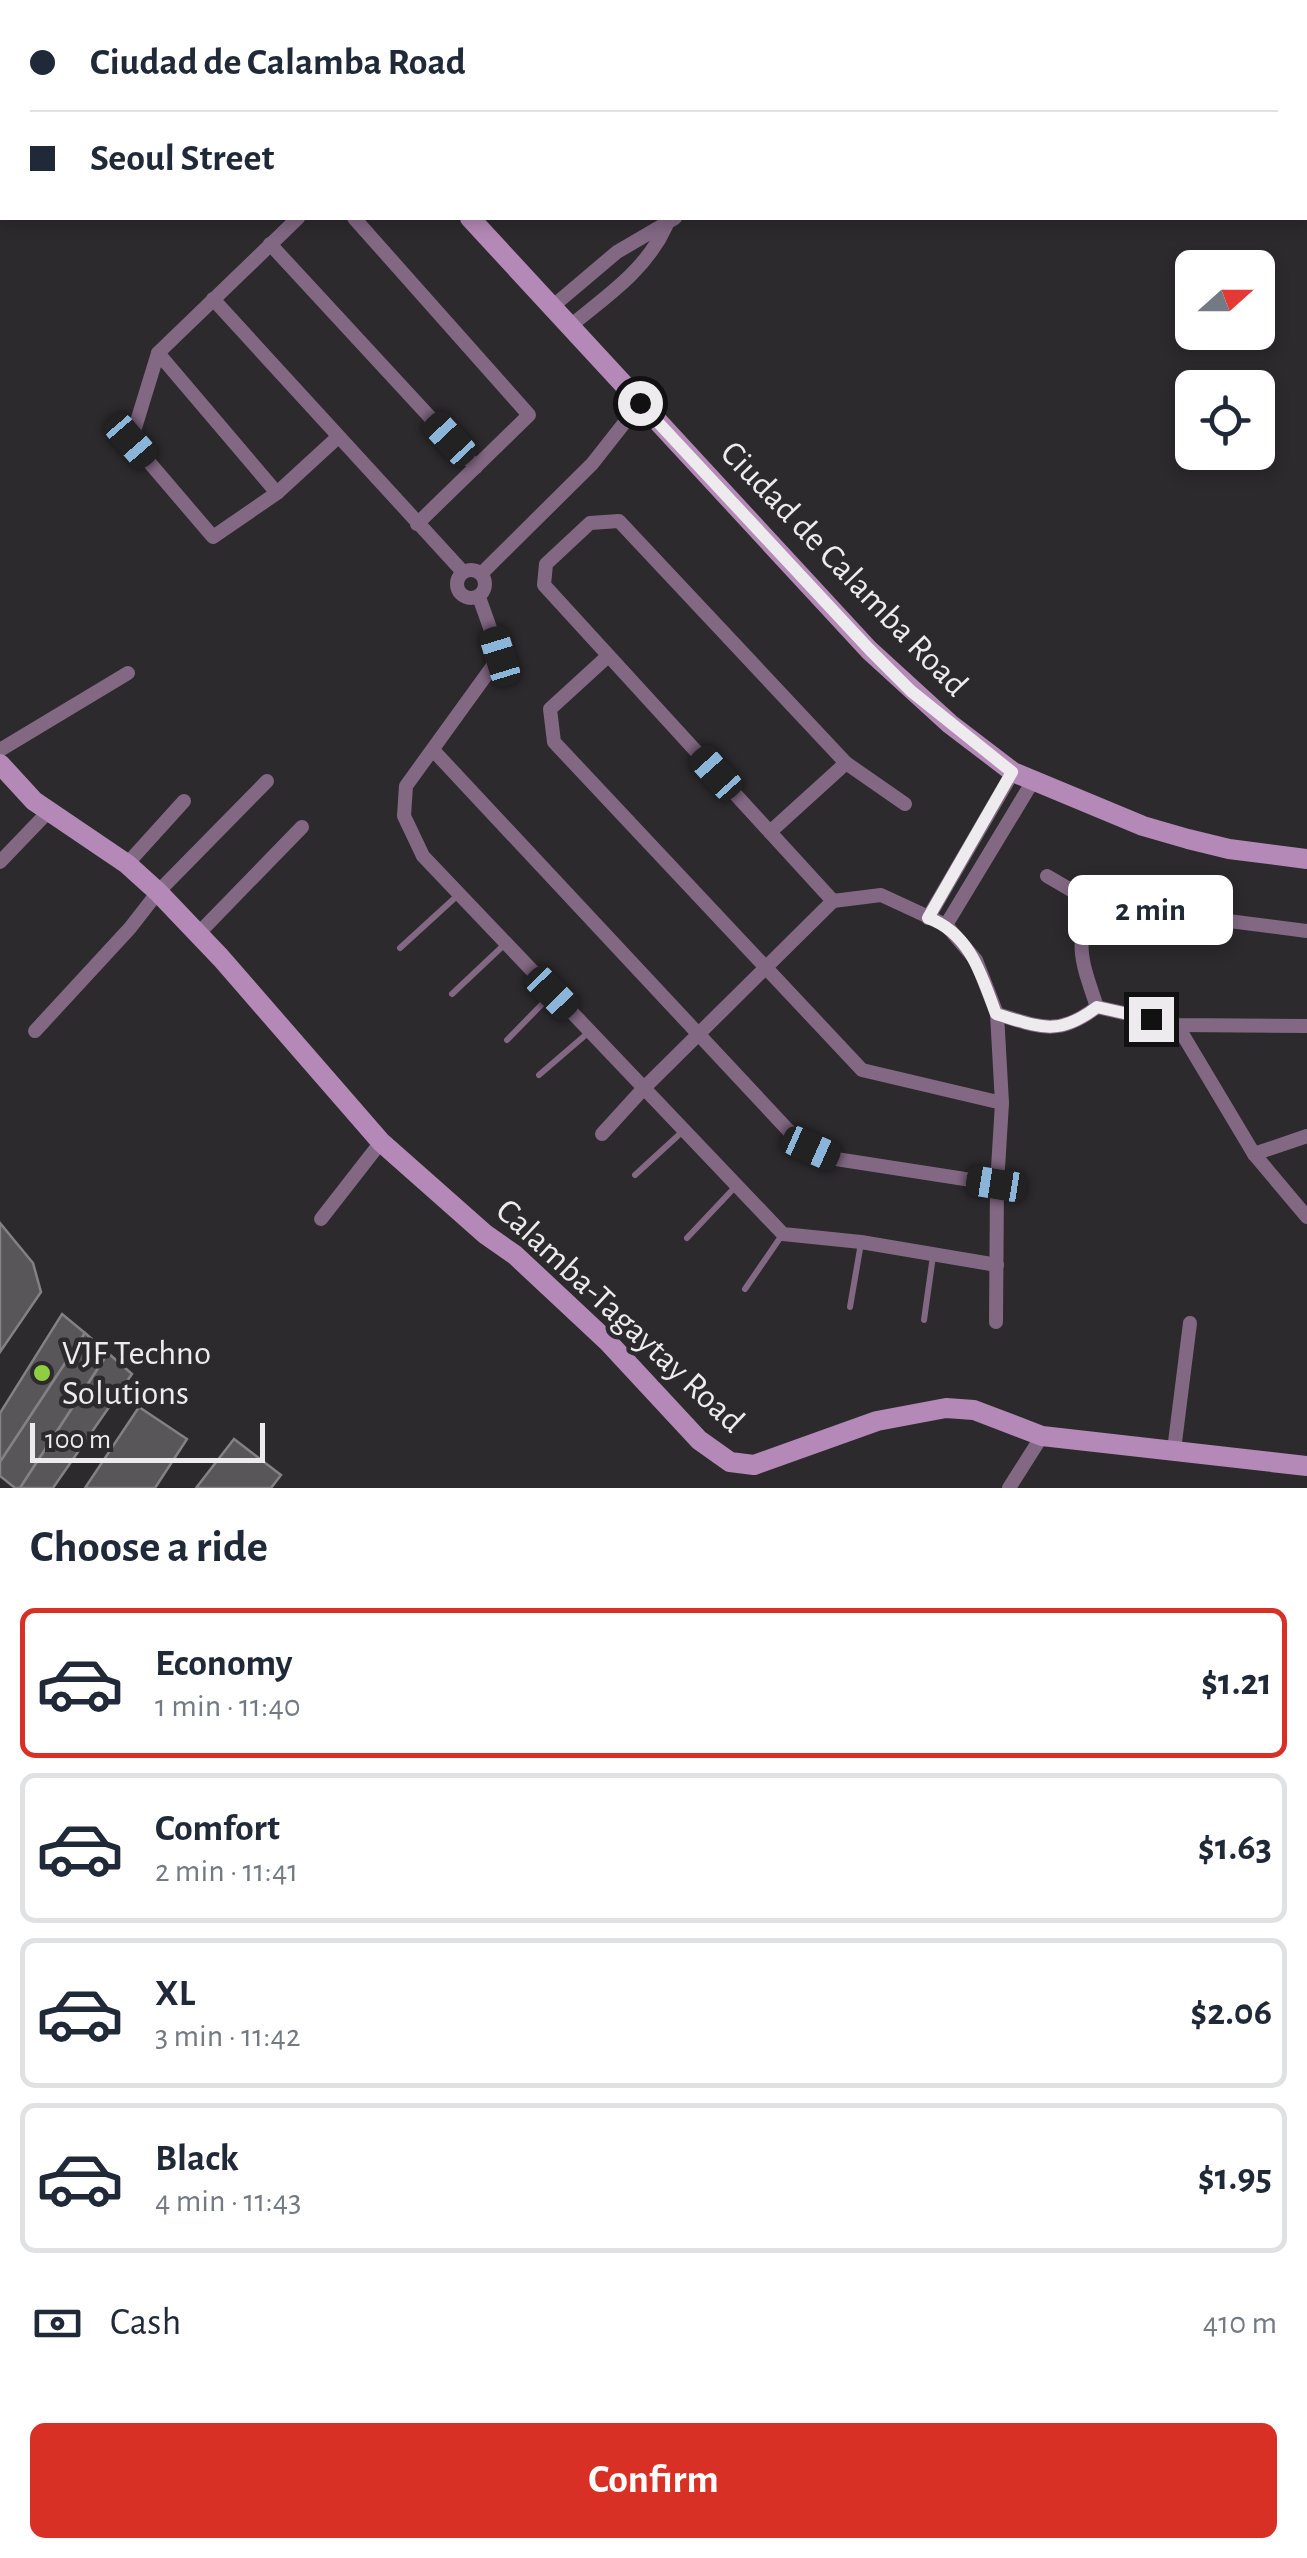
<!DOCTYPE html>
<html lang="en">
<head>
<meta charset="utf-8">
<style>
  body { margin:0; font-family:"Alegreya Sans",sans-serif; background:#f6f6f7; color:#1f2937; height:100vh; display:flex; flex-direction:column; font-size:38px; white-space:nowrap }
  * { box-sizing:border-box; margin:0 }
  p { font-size:32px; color:#747a83 }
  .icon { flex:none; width:55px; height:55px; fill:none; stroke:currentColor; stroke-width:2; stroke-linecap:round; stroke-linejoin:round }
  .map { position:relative; height:1488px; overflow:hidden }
  .details { display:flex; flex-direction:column; background:#fff; flex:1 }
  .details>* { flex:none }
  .banner { position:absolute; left:0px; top:0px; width:1308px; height:220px; box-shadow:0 5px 15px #0003; display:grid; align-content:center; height:220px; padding:0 30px; background:#fff }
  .needle { width:65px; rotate:69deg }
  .fabs { position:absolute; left:1175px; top:250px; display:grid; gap:20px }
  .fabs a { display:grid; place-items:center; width:100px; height:100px; border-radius:15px; background:#fff; box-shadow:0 5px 15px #0003; font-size:50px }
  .scale { position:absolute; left:30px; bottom:25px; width:235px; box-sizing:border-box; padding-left:10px; border:5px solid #edebed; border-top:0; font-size:28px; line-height:35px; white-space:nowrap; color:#edebed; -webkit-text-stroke:8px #2c2a2c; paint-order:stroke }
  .end { position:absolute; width:45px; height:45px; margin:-22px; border:12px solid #edebed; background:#111; box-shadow:0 0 0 5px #111 }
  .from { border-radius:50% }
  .bubble { position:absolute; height:70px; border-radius:15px; background:#fff; box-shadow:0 5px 15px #0003; font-size:32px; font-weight:700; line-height:70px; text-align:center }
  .car { position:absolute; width:30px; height:60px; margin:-30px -15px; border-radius:12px; box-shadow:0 0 8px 2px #0007; background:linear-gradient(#222 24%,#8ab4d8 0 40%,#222 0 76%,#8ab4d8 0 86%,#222 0) }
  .banner b { display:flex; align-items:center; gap:35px; height:95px; font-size:38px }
  .banner b+b { border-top:2px solid #e0e1e3 }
  .banner i { width:25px; height:25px; background:#1f2937 }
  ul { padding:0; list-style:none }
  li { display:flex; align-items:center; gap:30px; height:150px; margin:0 20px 15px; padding:0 10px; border:5px solid #e0e1e3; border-radius:15px }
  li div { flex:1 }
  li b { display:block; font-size:38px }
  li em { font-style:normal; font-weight:700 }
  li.active { border-color:#d93025 }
  li>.icon { width:90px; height:90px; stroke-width:1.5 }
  h2 { padding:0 30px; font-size:45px; line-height:120px }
  .pay { display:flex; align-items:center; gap:25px; height:110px; padding:0 30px; font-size:38px }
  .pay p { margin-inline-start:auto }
  .primary-button { display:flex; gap:20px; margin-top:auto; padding:20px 30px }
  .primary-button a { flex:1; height:115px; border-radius:15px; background:#d93025; color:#fff; font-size:40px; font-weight:700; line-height:115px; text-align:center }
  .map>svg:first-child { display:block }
  .building { fill:#595659; stroke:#838183; stroke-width:2.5 }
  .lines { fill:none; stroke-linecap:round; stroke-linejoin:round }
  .lane { stroke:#836884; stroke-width:6 }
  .street { stroke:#836884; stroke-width:14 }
  .secondary { stroke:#b589b7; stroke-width:20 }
  .route { stroke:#edebed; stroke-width:12 }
  .poi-dot { fill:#8fcd42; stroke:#2c2a2c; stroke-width:4 }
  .labels { text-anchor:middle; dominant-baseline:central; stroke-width:9; stroke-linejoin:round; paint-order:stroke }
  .street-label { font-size:35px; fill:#edebed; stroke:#2c2a2c }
  .poi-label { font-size:35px; fill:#edebed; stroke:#2c2a2c; text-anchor:start }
</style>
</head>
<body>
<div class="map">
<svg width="1307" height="1488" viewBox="0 0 1307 1488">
  <rect width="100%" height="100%" fill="#2c2a2c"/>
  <g class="building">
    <path d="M547,0H670L672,2H544Z"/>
    <path d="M709,0H834L831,2Z"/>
    <path d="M0,1223L33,1263L41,1292L0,1352Z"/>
    <path d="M62,1314L85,1333L0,1462V1413Z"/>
    <path d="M85,1333L108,1353L20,1488H15L0,1476V1462Z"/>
    <path d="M108,1353L132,1374L53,1488H20Z"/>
    <path d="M139,1407L187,1439L155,1488H85Z"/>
    <path d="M234,1439L281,1475L271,1488H196Z"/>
  </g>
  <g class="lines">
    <g class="lane">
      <path d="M700,0L703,2"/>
      <path d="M1305,170L1307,168"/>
      <path d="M400,948L458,895"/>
      <path d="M452,994L505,944"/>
      <path d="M507,1040L552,994"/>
      <path d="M539,1075L589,1032"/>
      <path d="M635,1175L683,1131"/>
      <path d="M687,1238L736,1186"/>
      <path d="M745,1289L782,1235"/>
      <path d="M850,1307L861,1243"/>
      <path d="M924,1320L933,1256"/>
    </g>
    <g class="street">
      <path d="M1084,0L1087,2"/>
      <path d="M913,2L915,0"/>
      <path d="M1305,193L1307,194"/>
      <path d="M298,218L158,353L131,441L213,537L277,493L338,437"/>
      <path d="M354,218L529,415L417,524"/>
      <path d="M270,244L476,467"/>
      <path d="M213,299L463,572"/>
      <path d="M552,307L617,252L675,218"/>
      <path d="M570,326C607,296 646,270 666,226"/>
      <path d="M158,353L277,493"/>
      <circle cx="471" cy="584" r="14"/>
      <path d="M481,574L592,464L640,403"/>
      <path d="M479,597L500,656L406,786L404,816L423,856L783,1234L861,1242L997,1265"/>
      <path d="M608,656L550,709L554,742L862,1070L1002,1103"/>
      <path d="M0,750L128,673"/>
      <path d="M433,750L788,1130L811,1148L836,1159L997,1184"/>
      <path d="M905,804L846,763L619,521L590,523L546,564L544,585L833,901L881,895L946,925L976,960L997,1014L1002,1103L997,1184L996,1322"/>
      <path d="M770,832L846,763"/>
      <path d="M0,862L48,812"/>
      <path d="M127,864L184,801"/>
      <path d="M1047,876L1095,904L1307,931"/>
      <path d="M928,918L1013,772"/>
      <path d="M946,925L1033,781"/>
      <path d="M198,934L302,827"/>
      <path d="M1097,1007L1177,1025L1307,1026"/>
      <path d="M997,1014C1040,1027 1058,1037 1097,1007C1084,967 1071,942 1095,904"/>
      <path d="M1177,1025L1254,1154L1307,1217"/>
      <path d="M35,1031L130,928L158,892L267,781"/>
      <path d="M602,1134L643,1089L833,901"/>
      <path d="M1254,1154L1307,1136"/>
      <path d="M321,1219L381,1142"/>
      <path d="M1174,1450L1190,1323"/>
      <path d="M1009,1488L1042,1436"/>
    </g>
    <g class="secondary">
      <path d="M277,0L279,2"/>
      <path d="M40,2L44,0"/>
      <path d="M0,19L2,18"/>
      <path d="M470,218L869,650L950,724L1013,772L1143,826L1188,839L1229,849L1307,859"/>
      <path d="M0,764L34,801L127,864L158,892L221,958L381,1142L485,1234L515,1255L608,1342L699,1440L730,1462L754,1465L877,1421L946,1408L974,1410L1042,1436L1307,1466"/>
    </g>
  </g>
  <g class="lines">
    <path class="route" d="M640,403L870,650L911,691L1012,772L928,918C970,933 982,976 996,1014C1040,1027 1058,1037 1097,1007L1151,1019"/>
  </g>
  <circle class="poi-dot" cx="42" cy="1373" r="10"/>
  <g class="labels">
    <g class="street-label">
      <text transform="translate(844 569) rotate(46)">Ciudad de Calamba Road</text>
      <text transform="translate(620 1316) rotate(43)">Calamba-Tagaytay Road</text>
    </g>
    <g class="poi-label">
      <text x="62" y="1353">VJF Techno<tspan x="62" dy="40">Solutions</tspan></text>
    </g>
  </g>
</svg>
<div class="fabs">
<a><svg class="needle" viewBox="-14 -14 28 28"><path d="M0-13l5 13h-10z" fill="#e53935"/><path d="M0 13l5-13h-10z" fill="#747a83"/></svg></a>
<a><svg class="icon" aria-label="locate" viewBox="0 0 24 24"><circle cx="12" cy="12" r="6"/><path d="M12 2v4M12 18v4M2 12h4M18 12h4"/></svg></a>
</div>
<div class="scale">100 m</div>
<i class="end from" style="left:640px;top:403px"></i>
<i class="end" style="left:1151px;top:1019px"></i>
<div class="bubble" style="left:1068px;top:875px;width:165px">2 min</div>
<i class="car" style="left:450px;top:439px;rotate:317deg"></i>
<i class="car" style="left:131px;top:441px;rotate:139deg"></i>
<i class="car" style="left:500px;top:656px;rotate:343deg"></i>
<i class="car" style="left:716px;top:773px;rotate:318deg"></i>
<i class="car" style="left:552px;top:993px;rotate:136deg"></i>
<i class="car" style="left:811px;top:1148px;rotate:114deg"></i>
<i class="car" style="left:996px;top:1184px;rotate:279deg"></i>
<div class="banner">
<b><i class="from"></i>Ciudad de Calamba Road</b>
<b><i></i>Seoul Street</b>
</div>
</div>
<section class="details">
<h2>Choose a ride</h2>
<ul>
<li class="active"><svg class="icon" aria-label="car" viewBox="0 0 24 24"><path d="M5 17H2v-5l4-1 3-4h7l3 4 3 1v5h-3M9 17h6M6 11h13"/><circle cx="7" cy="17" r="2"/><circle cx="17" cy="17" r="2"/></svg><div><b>Economy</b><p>1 min · 11:40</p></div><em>$1.21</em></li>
<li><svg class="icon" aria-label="car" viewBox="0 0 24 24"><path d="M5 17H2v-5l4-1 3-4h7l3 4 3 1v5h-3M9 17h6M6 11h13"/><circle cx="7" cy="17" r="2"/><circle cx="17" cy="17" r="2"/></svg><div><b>Comfort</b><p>2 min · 11:41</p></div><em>$1.63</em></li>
<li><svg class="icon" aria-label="car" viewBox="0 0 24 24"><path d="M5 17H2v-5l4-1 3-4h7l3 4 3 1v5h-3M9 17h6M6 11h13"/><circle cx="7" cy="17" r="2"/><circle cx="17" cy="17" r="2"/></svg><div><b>XL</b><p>3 min · 11:42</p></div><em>$2.06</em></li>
<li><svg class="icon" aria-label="car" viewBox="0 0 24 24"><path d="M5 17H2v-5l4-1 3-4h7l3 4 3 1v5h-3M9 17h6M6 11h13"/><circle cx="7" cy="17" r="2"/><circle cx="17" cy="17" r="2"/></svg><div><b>Black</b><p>4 min · 11:43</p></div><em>$1.95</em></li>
</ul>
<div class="pay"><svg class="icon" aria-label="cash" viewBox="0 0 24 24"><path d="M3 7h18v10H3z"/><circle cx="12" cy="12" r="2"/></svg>Cash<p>410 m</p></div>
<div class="primary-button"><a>Confirm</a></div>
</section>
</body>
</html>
